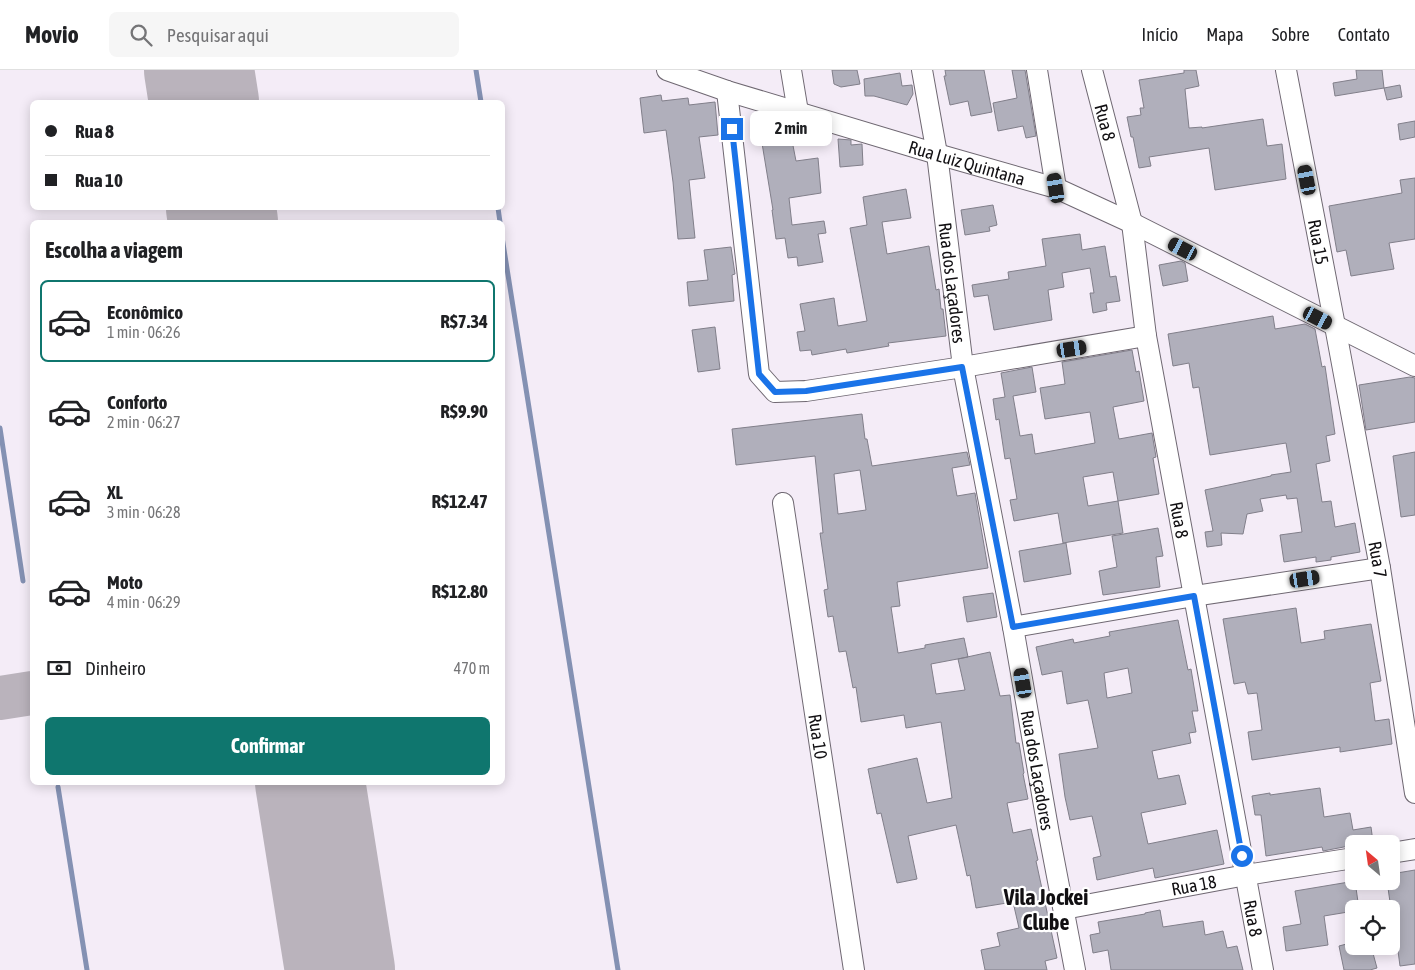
<!DOCTYPE html>
<html lang="pt">
<head>
<meta charset="utf-8">
<style>
  body { margin:0; font-family:"Asap Condensed",sans-serif; background:#f6f6f6; color:#202124; height:100vh; display:flex; flex-direction:column; font-size:19px; white-space:nowrap }
  * { box-sizing:border-box; margin:0 }
  p { font-size:16px; color:#757577 }
  .icon { flex:none; width:28px; height:28px; fill:none; stroke:currentColor; stroke-width:2; stroke-linecap:round; stroke-linejoin:round }
  .map { position:relative; flex:1; overflow:hidden }
  .details { position:absolute; left:30px; top:150px; width:475px; height:565px; display:flex; flex-direction:column; background:#fff; border-radius:8px; box-shadow:0 2px 12px #0003 }
  .details>* { flex:none }
  .guide { position:absolute; left:30px; top:30px; width:475px; height:110px; border-radius:8px; box-shadow:0 2px 12px #0003; display:grid; align-content:center; height:110px; padding:0 15px; background:#fff }
  .needle { width:32px; rotate:331deg }
  .buttons { position:absolute; left:1345px; top:765px; display:grid; gap:10px }
  .buttons a { display:grid; place-items:center; width:55px; height:55px; border-radius:8px; background:#fff; box-shadow:0 2px 12px #0003; font-size:25px }
  .end { position:absolute; width:22px; height:22px; margin:-11px; border:6px solid #1a73e8; background:#fff; box-shadow:0 0 0 2px #fff }
  .from { border-radius:50% }
  .bubble { position:absolute; height:35px; border-radius:8px; background:#fff; box-shadow:0 2px 12px #0003; font-size:16px; font-weight:700; line-height:35px; text-align:center }
  .car { position:absolute; width:15px; height:30px; margin:-15px -8px; border-radius:6px; box-shadow:0 0 4px 1px #0007; background:linear-gradient(#222 24%,#8ab4d8 0 40%,#222 0 76%,#8ab4d8 0 86%,#222 0) }
  .guide b { display:flex; align-items:center; gap:18px; height:48px; font-size:19px }
  .guide b+b { border-top:1px solid #e0e0e0 }
  .guide i { width:12px; height:12px; background:#202124 }
  ul { padding:0; list-style:none }
  li { display:flex; align-items:center; gap:15px; height:82px; margin:0 10px 8px; padding:0 5px; border:2px solid transparent; border-radius:8px }
  li div { flex:1 }
  li b { display:block; font-size:19px }
  li em { font-style:normal; font-weight:700 }
  li.active { border-color:#0f766e }
  li>.icon { width:45px; height:45px; stroke-width:1.5 }
  h2 { padding:0 15px; font-size:22px; line-height:60px }
  .pay { display:flex; align-items:center; gap:12px; height:55px; padding:0 15px; font-size:19px }
  .pay p { margin-inline-start:auto }
  .primary-button { display:flex; gap:10px; margin-top:auto; padding:10px 15px }
  .primary-button a { flex:1; height:58px; border-radius:8px; background:#0f766e; color:#fff; font-size:20px; font-weight:700; line-height:58px; text-align:center }
  header { display:flex; align-items:center; gap:30px; box-sizing:border-box; height:70px; padding:0 25px; background:#fff; border-bottom:1px solid #e0e0e0 }
  header strong { font-size:24px }
  nav { display:flex; gap:28px; margin-inline-start:auto; font-size:18px }
  .search { width:350px; height:45px; background:#f6f6f6; display:flex; align-items:center; gap:12px; box-sizing:border-box; padding:0 18px; border-radius:8px; color:#757577; font-size:19px }
  .map>svg:first-child { display:block }
  .lines { fill:none; stroke-linecap:round; stroke-linejoin:round }
  .stream { stroke:#8491b3; stroke-width:5 }
  .taxiway { stroke:#bab3bc; stroke-width:44 }
  .runway { stroke:#bab3bc; stroke-width:110 }
  .building { fill:#b0afbb; stroke:#817f8a; fill-rule:evenodd }
  .minor-casing { stroke:#6f6872; stroke-width:22 }
  .minor { stroke:#fff; stroke-width:20 }
  .route { stroke:#1a73e8; stroke-width:6 }
  .labels { text-anchor:middle; dominant-baseline:central; stroke-width:4.5; stroke-linejoin:round; paint-order:stroke }
  .street-label { font-size:18px; fill:#110f12; stroke:#fff }
  .district-label { font-size:22px; font-weight:bold; fill:#110f12; stroke:#fff }
</style>
</head>
<body>
<header>
<strong>Movio</strong>
<div class="search"><svg class="icon" aria-label="search" viewBox="0 0 24 24"><circle cx="10" cy="10" r="6"/><path d="M15 15l6 6"/></svg>Pesquisar aqui</div>
<nav><a>Início</a><a>Mapa</a><a>Sobre</a><a>Contato</a></nav>
</header>
<div class="map">
<svg width="1415" height="900" viewBox="0 0 1415 900">
  <rect width="100%" height="100%" fill="#f4ecf7"/>
  <g class="lines">
    <g class="stream">
      <path d="M476,0L481,32"/>
      <path d="M498,138L500,152"/>
      <path d="M502,167L618,900"/>
      <path d="M0,358L23,511"/>
      <path d="M58,717L87,900"/>
    </g>
    <path class="taxiway" d="M0,628L32,623"/>
    <g class="runway">
      <path d="M199,0L204,32"/>
      <path d="M221,138L223,152"/>
      <path d="M310,712L340,900"/>
    </g>
  </g>
  <g class="building">
    <path d="M832,0H857L860,14L841,17L834,14Z"/>
    <path d="M945,0H984L992,42L971,46L968,31L950,35L944,6H946Z"/>
    <path d="M1012,0H1025L1036,66L1026,68L1023,56L998,61L993,33L1017,28Z"/>
    <path d="M1184,0H1196L1199,16L1185,19L1189,58L1202,57V58L1263,49L1267,76L1282,74L1286,109L1215,120L1209,78L1149,87L1151,96L1139,98L1133,67H1131L1127,47L1141,45L1140,38H1144L1139,10L1184,3Z"/>
    <path d="M1356,0H1382L1384,18L1335,26L1333,13L1357,9Z"/>
    <path d="M900,3L902,16L912,15L913,24L907,35L874,26H865L864,9Z"/>
    <path d="M1400,15L1402,27L1387,30L1384,18Z"/>
    <path d="M661,25L662,31L688,28L689,35L715,32L718,65L699,67L705,108L689,110L695,168L678,169L673,112L666,60L644,63L640,28Z"/>
    <path d="M1415,51V67L1400,70L1398,54Z"/>
    <path d="M789,55L796,91L818,88L821,123L789,128L792,155L824,151L826,163L818,164L823,192L798,196L797,187L788,188L785,168L776,169L772,140H773L760,61Z"/>
    <path d="M838,69L851,70V75L862,74L863,95L840,97Z"/>
    <path d="M1415,108V169L1389,173L1394,199L1351,206L1346,180L1337,182L1329,136L1402,123L1400,110Z"/>
    <path d="M906,119L911,148L882,152L887,184L929,176L936,220L939,219L941,239H943L946,266L888,273L889,276L847,283L846,279L812,285L811,280L800,281L797,262L805,261L800,234L834,228L838,256L867,251L850,158L867,155L863,127Z"/>
    <path d="M993,135L997,155L989,157L990,161L965,165L961,140Z"/>
    <path d="M1080,164L1082,180L1105,176L1110,207L1116,206L1120,231L1106,233L1107,240L1093,243L1090,223H1094L1090,198L1062,203L1064,217L1048,220L1052,250L994,260L988,225L974,227L972,215L1009,209L1008,202L1046,196L1042,169Z"/>
    <path d="M731,177L735,204L732,205L734,231L689,236L687,212L708,210L704,180Z"/>
    <path d="M1181,191L1185,193L1188,211L1163,216L1159,195Z"/>
    <path d="M1273,246L1275,259L1305,254L1315,259L1322,297L1325,296L1335,364L1326,366L1330,391L1316,394L1322,432L1331,431L1335,457L1355,453L1360,482L1331,487V490L1316,492V487L1284,492L1280,465L1302,462L1297,428L1287,429L1286,425L1260,429L1263,441L1247,444L1243,464L1221,463L1222,475L1207,477L1205,462L1213,461L1205,420L1271,406V405L1291,402L1286,373L1210,385L1199,317L1193,318L1189,293L1173,296L1168,264Z"/>
    <path d="M715,257L720,299L698,302L692,260Z"/>
    <path d="M1132,280L1136,302L1139,301L1144,331L1113,337L1119,369L1152,363L1156,387L1153,388L1159,424L1118,431L1123,463L1063,473L1058,443L1014,451L1010,430L1017,429L1010,388L1005,389L999,349L996,350L993,329L1005,327L1001,303L1032,297L1036,322L1013,326L1020,366L1032,364L1035,384L1095,373L1090,342L1045,349L1040,318L1065,314L1062,292ZM1113,402L1118,431L1088,436L1083,407Z"/>
    <path d="M1410,307L1415,308V352L1366,360L1359,315Z"/>
    <path d="M862,344L865,369H867L872,396L967,382L970,395L952,398L957,426L975,423L988,498L897,512L900,536L891,537L898,583L925,578V575L964,568L968,587L931,594L936,624L965,620L958,589L990,582L1000,626L1010,625L1016,673H1019L1024,703L1023,704L1028,729L1007,733L1013,763L1031,759L1038,790L1036,791L1057,888L1045,891L1047,900H985L981,880L1000,876L997,863L1019,858L1013,832L976,838L970,805L967,806L956,755L908,766L917,809L897,813L881,743L877,744L868,699L917,688L927,733L952,728L941,652L906,658L904,645L861,652L856,617L853,618L846,581L839,582L833,546L828,547L824,520L828,519L820,463H823L815,386L736,395L732,359ZM860,400L866,440L838,444L834,404Z"/>
    <path d="M1415,382V445L1401,447L1393,386Z"/>
    <path d="M1158,458L1163,486L1156,487L1160,517L1103,525L1099,501L1117,497L1112,466Z"/>
    <path d="M1066,473L1071,504L1024,512L1019,481Z"/>
    <path d="M993,523L997,547L967,552L963,527Z"/>
    <path d="M1296,538L1301,573L1325,569L1324,561L1371,554L1381,611L1370,613L1375,651L1389,649L1392,674L1340,682V677L1252,690L1248,662L1262,660L1257,623L1248,624L1245,612L1234,614L1223,549Z"/>
    <path d="M1178,550L1188,600L1191,599L1198,641H1192L1196,662L1189,663L1191,673L1152,681L1158,709L1179,705L1186,734L1141,743L1148,774L1217,760L1224,794L1155,808L1153,798L1097,810L1093,788L1101,786L1092,746L1070,750L1065,727L1059,684L1098,678L1088,630L1067,634L1062,601L1042,605L1036,577L1073,569L1074,573L1110,566L1109,562ZM1128,598L1132,623L1107,628L1104,603Z"/>
    <path d="M1320,718L1324,747L1350,743L1353,760L1371,757L1373,772L1354,774V775L1323,781L1322,777L1266,786L1261,745H1255L1252,726L1270,723V725Z"/>
    <path d="M1415,800V894L1400,896L1396,866L1391,867V839L1387,811H1391V804Z"/>
    <path d="M1355,811L1359,839H1354V841L1324,846L1328,875L1286,881L1283,857L1301,854L1295,821Z"/>
    <path d="M1160,840L1163,857L1203,851L1205,865L1223,861L1227,878L1237,876L1243,900H1111L1108,880L1093,883L1090,865L1100,863L1098,852L1145,844V843Z"/>
    <path d="M1354,872V876H1371L1377,898L1370,900H1344L1339,876Z"/>
  </g>
  <g class="lines">
    <g class="minor-casing">
      <g id="minor">
        <path id="s1" d="M667,0L727,21L937,84L1056,118L1132,153L1415,296"/>
        <path d="M791,0L798,42"/>
        <path id="s2" d="M922,0L937,84L963,297L1013,557L1049,764L1075,900"/>
        <path d="M1037,0L1056,118"/>
        <path id="s3" d="M1092,0L1132,153L1146,266L1263,900"/>
        <path id="s4" d="M1286,0L1335,256L1380,498L1415,723"/>
        <path d="M727,21L759,304L775,322L806,321L963,297L1146,266"/>
        <path id="s5" d="M783,433L854,900"/>
        <path d="M1013,557L1194,526L1380,498"/>
        <path d="M1391,783L1415,779"/>
        <path id="s6" d="M1064,839L1246,805L1354,788"/>
      </g>
    </g>
    <use href="#minor" class="minor"/>
  </g>
  <g class="lines">
    <path class="route" d="M732,59L759,304L775,322L806,321L962,297L1013,557L1194,526L1242,786"/>
  </g>
  <g class="labels">
    <g class="street-label">
      <text stroke="none"><textPath href="#s3" startOffset="54">Rua 8</textPath></text>
      <text stroke="none"><textPath href="#s1" startOffset="314">Rua Luiz Quintana</textPath></text>
      <text stroke="none"><textPath href="#s4" startOffset="175">Rua 15</textPath></text>
      <text stroke="none"><textPath href="#s2" startOffset="215">Rua dos Laçadores</textPath></text>
      <text stroke="none"><textPath href="#s3" startOffset="459">Rua 8</textPath></text>
      <text stroke="none"><textPath href="#s4" startOffset="498">Rua 7</textPath></text>
      <text stroke="none"><textPath href="#s5" startOffset="236">Rua 10</textPath></text>
      <text stroke="none"><textPath href="#s2" startOffset="710">Rua dos Laçadores</textPath></text>
      <text stroke="none"><textPath href="#s6" startOffset="132">Rua 18</textPath></text>
      <text stroke="none"><textPath href="#s3" startOffset="864">Rua 8</textPath></text>
    </g>
    <g class="district-label">
      <text x="1046" y="827">Vila Jockei<tspan x="1046" dy="25">Clube</tspan></text>
    </g>
  </g>
</svg>
<div class="buttons">
<a><svg class="needle" viewBox="-14 -14 28 28"><path d="M0-13l5 13h-10z" fill="#e53935"/><path d="M0 13l5-13h-10z" fill="#757577"/></svg></a>
<a><svg class="icon" aria-label="locate" viewBox="0 0 24 24"><circle cx="12" cy="12" r="6"/><path d="M12 2v4M12 18v4M2 12h4M18 12h4"/></svg></a>
</div>
<i class="end from" style="left:1242px;top:786px"></i>
<i class="end" style="left:732px;top:59px"></i>
<div class="bubble" style="left:750px;top:41px;width:82px">2 min</div>
<i class="car" style="left:1307px;top:110px;rotate:349deg"></i>
<i class="car" style="left:1056px;top:118px;rotate:351deg"></i>
<i class="car" style="left:1183px;top:179px;rotate:297deg"></i>
<i class="car" style="left:1318px;top:248px;rotate:117deg"></i>
<i class="car" style="left:1072px;top:279px;rotate:81deg"></i>
<i class="car" style="left:1305px;top:509px;rotate:81deg"></i>
<i class="car" style="left:1023px;top:613px;rotate:350deg"></i>
<div class="guide">
<b><i class="from"></i>Rua 8</b>
<b><i></i>Rua 10</b>
</div>
<section class="details">
<h2>Escolha a viagem</h2>
<ul>
<li class="active"><svg class="icon" aria-label="car" viewBox="0 0 24 24"><path d="M5 17H2v-5l4-1 3-4h7l3 4 3 1v5h-3M9 17h6M6 11h13"/><circle cx="7" cy="17" r="2"/><circle cx="17" cy="17" r="2"/></svg><div><b>Econômico</b><p>1 min · 06:26</p></div><em>R$7.34</em></li>
<li><svg class="icon" aria-label="car" viewBox="0 0 24 24"><path d="M5 17H2v-5l4-1 3-4h7l3 4 3 1v5h-3M9 17h6M6 11h13"/><circle cx="7" cy="17" r="2"/><circle cx="17" cy="17" r="2"/></svg><div><b>Conforto</b><p>2 min · 06:27</p></div><em>R$9.90</em></li>
<li><svg class="icon" aria-label="car" viewBox="0 0 24 24"><path d="M5 17H2v-5l4-1 3-4h7l3 4 3 1v5h-3M9 17h6M6 11h13"/><circle cx="7" cy="17" r="2"/><circle cx="17" cy="17" r="2"/></svg><div><b>XL</b><p>3 min · 06:28</p></div><em>R$12.47</em></li>
<li><svg class="icon" aria-label="car" viewBox="0 0 24 24"><path d="M5 17H2v-5l4-1 3-4h7l3 4 3 1v5h-3M9 17h6M6 11h13"/><circle cx="7" cy="17" r="2"/><circle cx="17" cy="17" r="2"/></svg><div><b>Moto</b><p>4 min · 06:29</p></div><em>R$12.80</em></li>
</ul>
<div class="pay"><svg class="icon" aria-label="cash" viewBox="0 0 24 24"><path d="M3 7h18v10H3z"/><circle cx="12" cy="12" r="2"/></svg>Dinheiro<p>470 m</p></div>
<div class="primary-button"><a>Confirmar</a></div>
</section>
</div>
</body>
</html>
